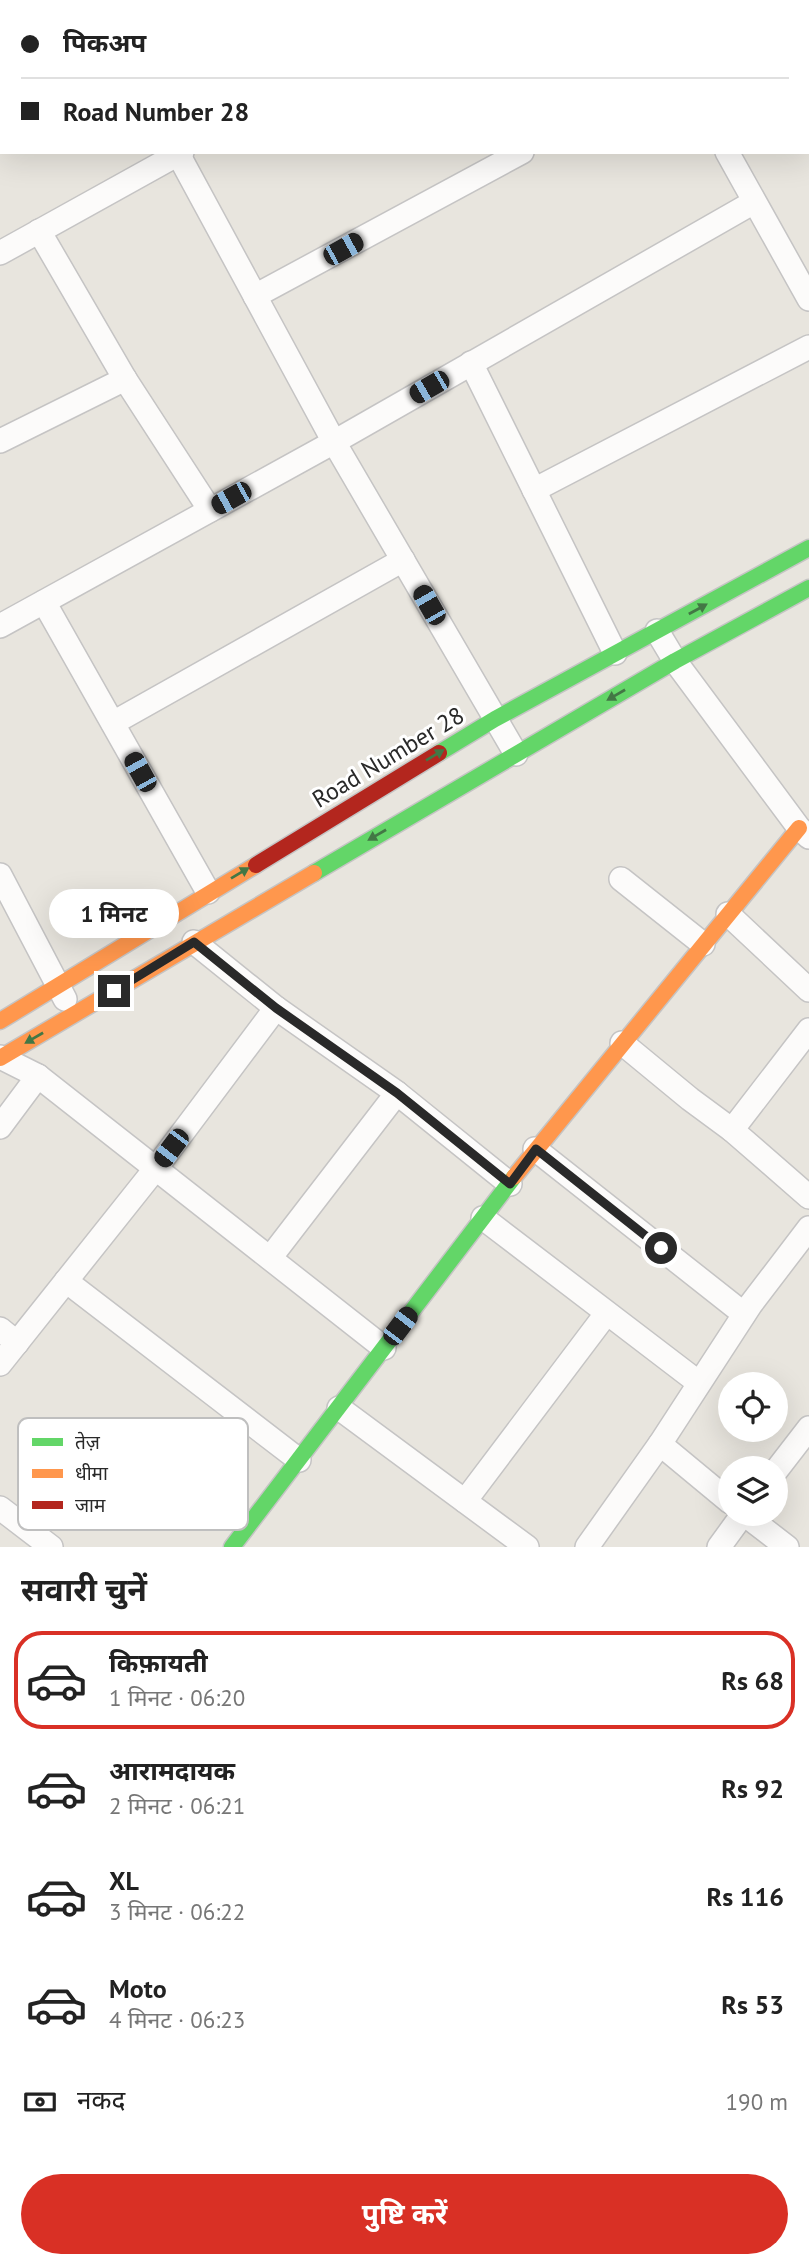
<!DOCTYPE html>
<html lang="hi">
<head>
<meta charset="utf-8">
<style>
  body { margin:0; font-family:"PT Sans","Noto Sans Devanagari",sans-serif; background:#f2f2f2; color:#222; height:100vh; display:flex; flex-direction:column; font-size:26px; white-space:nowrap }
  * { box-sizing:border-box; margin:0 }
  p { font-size:23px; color:#767676 }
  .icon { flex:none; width:38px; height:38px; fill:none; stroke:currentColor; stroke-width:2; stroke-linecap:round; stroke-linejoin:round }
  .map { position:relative; height:1547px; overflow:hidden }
  .drawer { display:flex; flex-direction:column; background:#fff; flex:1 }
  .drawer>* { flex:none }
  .guide { position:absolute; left:0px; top:0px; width:810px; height:154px; box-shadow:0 7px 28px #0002; display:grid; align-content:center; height:154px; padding:0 21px; background:#fff }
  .fabs { position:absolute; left:718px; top:1372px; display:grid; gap:14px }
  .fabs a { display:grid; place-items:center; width:70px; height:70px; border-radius:50%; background:#fff; box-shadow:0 7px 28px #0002; font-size:35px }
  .end { position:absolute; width:32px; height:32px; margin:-16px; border:9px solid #292929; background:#fff; box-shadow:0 0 0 4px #fff }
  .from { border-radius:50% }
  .bubble { position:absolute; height:49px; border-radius:24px; background:#fff; box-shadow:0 7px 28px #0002; font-size:23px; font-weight:700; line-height:49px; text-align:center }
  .car { position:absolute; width:21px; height:42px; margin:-21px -10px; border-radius:9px; box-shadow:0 0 5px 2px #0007; background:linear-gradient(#222 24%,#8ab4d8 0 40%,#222 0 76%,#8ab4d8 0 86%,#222 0) }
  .guide b { display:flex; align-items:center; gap:24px; height:66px; font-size:26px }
  .guide b+b { border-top:2px solid #e0e0e0 }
  .guide i { width:18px; height:18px; background:#222 }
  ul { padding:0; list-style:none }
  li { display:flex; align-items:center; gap:21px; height:98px; margin:0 14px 10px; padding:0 7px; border:4px solid transparent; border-radius:28px }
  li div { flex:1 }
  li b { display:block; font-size:26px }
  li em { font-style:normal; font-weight:700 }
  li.current { border-color:#d93025 }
  li>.icon { width:63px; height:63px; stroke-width:1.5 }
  h2 { padding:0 21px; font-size:32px; line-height:84px }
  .pay { display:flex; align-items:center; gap:18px; height:77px; padding:0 21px; font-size:26px }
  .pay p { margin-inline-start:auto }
  .button { display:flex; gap:14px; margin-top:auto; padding:14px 21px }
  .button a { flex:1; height:80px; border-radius:42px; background:#d93025; color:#fff; font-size:28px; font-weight:700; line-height:80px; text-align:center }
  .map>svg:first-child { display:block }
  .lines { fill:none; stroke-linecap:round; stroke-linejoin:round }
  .street-casing { stroke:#c5c4c4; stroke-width:26 }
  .fast-casing { stroke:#c5c4c4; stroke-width:19 }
  .slow-casing { stroke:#c5c4c4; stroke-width:19 }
  .jam-casing { stroke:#c5c4c4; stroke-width:19 }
  .street { stroke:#fcfbfa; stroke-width:23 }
  .fast { stroke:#63d668; stroke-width:16 }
  .slow { stroke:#ff974d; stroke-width:16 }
  .jam { stroke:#b3261e; stroke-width:16 }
  .oneway { fill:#437745 }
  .route { stroke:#292929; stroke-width:9 }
  .labels { text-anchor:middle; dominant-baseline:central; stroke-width:6; stroke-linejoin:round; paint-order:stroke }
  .street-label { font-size:24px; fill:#292929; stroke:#fff }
  .key { fill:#fff; stroke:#bfbfbf; stroke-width:2 }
  .key-label { font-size:19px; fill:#292929 }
</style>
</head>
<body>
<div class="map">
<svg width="809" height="1547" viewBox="0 0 809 1547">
  <rect width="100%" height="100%" fill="#e8e5de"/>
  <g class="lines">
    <g class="street-casing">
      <g id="street">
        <path d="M94,0L95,2"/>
        <path d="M642,0L643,2"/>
        <path d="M142,2L145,0"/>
        <path d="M471,2L474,0"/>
        <path d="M808,11H809"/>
        <path d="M0,79L2,78"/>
        <path d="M177,152L334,442L516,754"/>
        <path d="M727,152L809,299"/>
        <path d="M39,231L125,379L210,510"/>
        <path d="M0,253L182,152"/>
        <path d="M255,296L522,152"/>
        <path d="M471,363L615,653"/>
        <path d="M0,441L125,379"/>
        <path d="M534,490L809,347"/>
        <path d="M44,602L208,892"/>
        <path d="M0,626L334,442L754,202"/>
        <path d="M657,631L675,661L799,828L809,837"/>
        <path d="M113,723L403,560"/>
        <path d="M0,875L65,999"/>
        <path d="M621,879L703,944"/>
        <path d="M728,914L809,990"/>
        <path d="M194,942L276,1008L397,1093L510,1184"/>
        <path d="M622,1043L690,1099L732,1130L809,1030"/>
        <path d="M0,1057L38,1076L384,1348"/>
        <path d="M0,1127L38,1076"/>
        <path d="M732,1130L809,1197"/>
        <path d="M535,1149L744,1314"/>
        <path d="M483,1218L699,1383"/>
        <path d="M270,1258L397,1093"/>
        <path d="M66,1281L299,1460"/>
        <path d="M0,1329L17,1343"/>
        <path d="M0,1364L156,1168L276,1008"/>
        <path d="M339,1408L527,1547"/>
        <path d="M660,1444L730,1502"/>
        <path d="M775,1472L809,1428"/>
        <path d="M465,1501L606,1314"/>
        <path d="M0,1508L51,1547"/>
        <path d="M744,1514L787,1547"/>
        <path d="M587,1547L660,1444L751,1304L809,1228"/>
        <path d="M719,1547L743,1514"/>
      </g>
    </g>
    <g class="fast-casing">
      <g id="fast">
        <path d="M439,753L495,719L809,548"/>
        <path d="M314,873L675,661L809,588"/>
        <path d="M232,1547L514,1177"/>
      </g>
    </g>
    <g class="slow-casing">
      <g id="slow">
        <path d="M0,1021L256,865"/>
        <path d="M0,1058L314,873"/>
        <path d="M514,1177L799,828"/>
      </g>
    </g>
    <g class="jam-casing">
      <path id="jam" d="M256,865L439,753"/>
    </g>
    <use href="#street" class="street"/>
    <use href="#fast" class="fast"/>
    <use href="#slow" class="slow"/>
    <use href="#jam" class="jam"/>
  </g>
  <defs><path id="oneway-solid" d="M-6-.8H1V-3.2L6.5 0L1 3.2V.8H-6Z" transform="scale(1.75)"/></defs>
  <g class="oneway">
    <use href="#oneway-solid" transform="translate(698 609) rotate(-29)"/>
    <use href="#oneway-solid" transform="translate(616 695) rotate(150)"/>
    <use href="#oneway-solid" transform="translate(435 755) rotate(-31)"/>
    <use href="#oneway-solid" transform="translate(377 835) rotate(150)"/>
    <use href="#oneway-solid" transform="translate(240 873) rotate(-31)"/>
    <use href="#oneway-solid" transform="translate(34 1038) rotate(150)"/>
  </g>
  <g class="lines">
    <path class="route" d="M114,991L194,942L276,1008L397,1093L510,1184L536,1149L661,1248"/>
  </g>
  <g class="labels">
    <g class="street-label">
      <text transform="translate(388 757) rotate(-31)">Road Number 28</text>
    </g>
  </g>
  <rect x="18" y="1418" width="230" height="112" rx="10" class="key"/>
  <rect x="32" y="1438" width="31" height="8" fill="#63d668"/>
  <rect x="32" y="1469" width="31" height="9" fill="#ff974d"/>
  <rect x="32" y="1501" width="31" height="8" fill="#b3261e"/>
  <g class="key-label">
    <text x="75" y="1449">तेज़</text>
    <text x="75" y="1480">धीमा</text>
    <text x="75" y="1512">जाम</text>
  </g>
</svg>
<div class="fabs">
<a><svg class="icon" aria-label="locate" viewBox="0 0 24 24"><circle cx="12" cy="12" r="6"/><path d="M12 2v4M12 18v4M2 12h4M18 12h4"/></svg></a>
<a><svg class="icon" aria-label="layers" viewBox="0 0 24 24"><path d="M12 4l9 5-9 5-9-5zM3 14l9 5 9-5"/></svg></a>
</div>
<i class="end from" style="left:661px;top:1248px"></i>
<i class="end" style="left:114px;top:991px"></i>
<div class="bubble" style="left:49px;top:889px;width:130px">1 मिनट</div>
<i class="car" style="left:343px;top:249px;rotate:61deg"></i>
<i class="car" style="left:429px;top:387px;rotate:240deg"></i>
<i class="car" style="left:231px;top:498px;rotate:241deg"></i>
<i class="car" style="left:429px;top:605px;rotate:330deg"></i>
<i class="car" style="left:140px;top:772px;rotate:331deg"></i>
<i class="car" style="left:171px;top:1148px;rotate:217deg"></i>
<i class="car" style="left:400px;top:1326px;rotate:37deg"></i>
<div class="guide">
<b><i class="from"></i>पिकअप</b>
<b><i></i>Road Number 28</b>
</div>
</div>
<section class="drawer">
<h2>सवारी चुनें</h2>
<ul>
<li class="current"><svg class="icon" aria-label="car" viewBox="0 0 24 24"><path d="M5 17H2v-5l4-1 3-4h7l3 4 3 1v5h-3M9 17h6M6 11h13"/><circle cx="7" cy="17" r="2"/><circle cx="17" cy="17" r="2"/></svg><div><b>किफ़ायती</b><p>1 मिनट · 06:20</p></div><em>Rs 68</em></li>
<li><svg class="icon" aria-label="car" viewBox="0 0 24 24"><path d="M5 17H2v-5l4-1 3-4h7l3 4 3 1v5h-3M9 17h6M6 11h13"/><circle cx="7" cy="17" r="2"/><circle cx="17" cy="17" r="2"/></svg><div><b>आरामदायक</b><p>2 मिनट · 06:21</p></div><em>Rs 92</em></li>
<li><svg class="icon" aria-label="car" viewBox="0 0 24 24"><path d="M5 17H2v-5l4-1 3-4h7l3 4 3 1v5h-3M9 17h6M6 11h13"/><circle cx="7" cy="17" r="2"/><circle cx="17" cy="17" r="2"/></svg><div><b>XL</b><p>3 मिनट · 06:22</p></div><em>Rs 116</em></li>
<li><svg class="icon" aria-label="car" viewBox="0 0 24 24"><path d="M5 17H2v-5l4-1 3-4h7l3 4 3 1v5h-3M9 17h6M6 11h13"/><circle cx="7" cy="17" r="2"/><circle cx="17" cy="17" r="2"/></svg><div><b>Moto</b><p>4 मिनट · 06:23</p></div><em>Rs 53</em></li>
</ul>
<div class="pay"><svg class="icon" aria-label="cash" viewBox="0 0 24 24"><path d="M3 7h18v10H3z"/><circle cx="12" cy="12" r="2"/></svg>नकद<p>190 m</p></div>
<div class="button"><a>पुष्टि करें</a></div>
</section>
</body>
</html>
